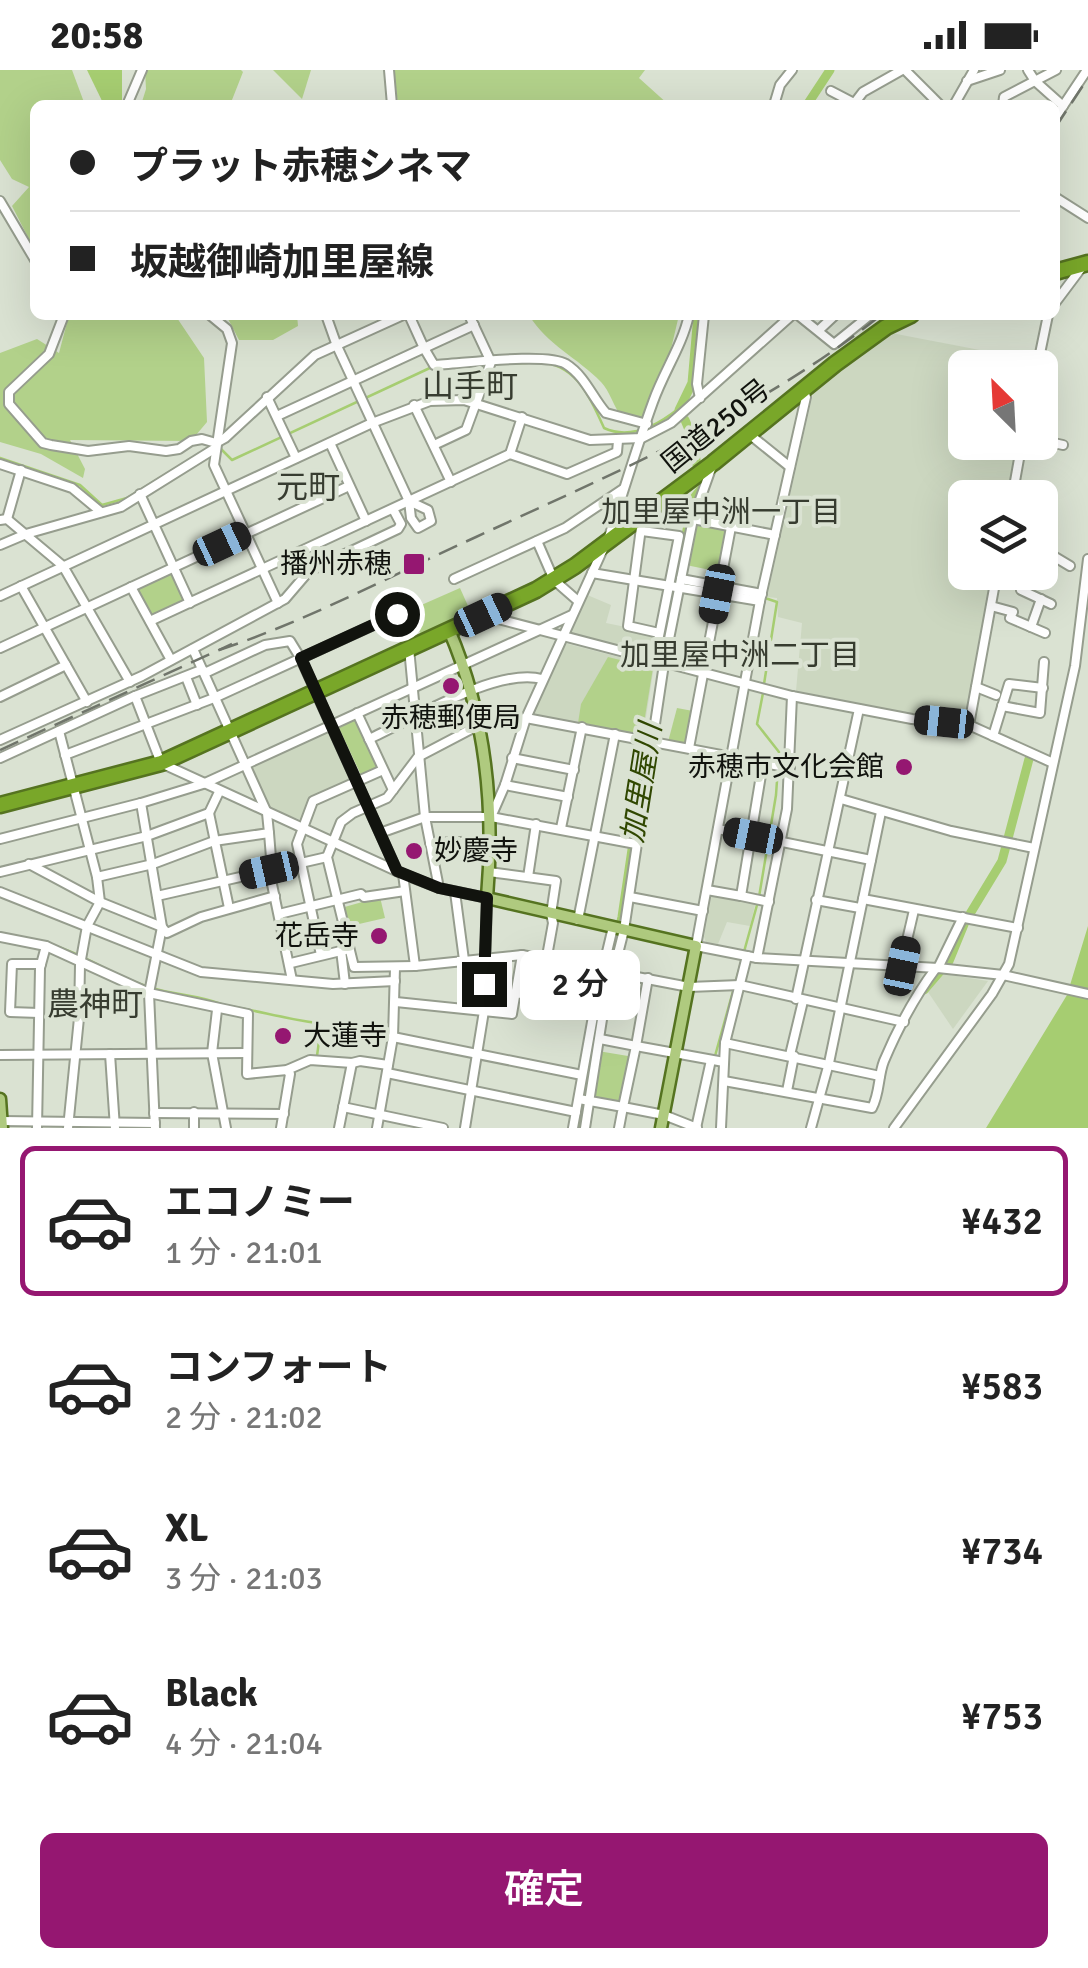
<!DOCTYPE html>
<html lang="ja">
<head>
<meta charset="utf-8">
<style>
  body { margin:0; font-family:Signika,"Noto Sans JP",sans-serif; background:#f6f6f6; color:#222; height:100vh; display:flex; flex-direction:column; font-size:38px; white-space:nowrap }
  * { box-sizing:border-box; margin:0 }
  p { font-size:32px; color:#767676 }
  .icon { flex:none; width:55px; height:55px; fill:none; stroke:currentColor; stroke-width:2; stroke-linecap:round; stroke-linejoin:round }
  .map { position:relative; height:1058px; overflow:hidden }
  .panel { display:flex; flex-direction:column; background:#fff; flex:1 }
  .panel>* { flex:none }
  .top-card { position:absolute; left:30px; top:30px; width:1030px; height:220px; border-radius:15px; box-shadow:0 10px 40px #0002; display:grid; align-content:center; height:220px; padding:0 40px; background:#fff }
  .needle { width:65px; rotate:336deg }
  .tools { position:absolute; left:948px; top:280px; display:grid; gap:20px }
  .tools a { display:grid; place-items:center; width:110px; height:110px; border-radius:15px; background:#fff; box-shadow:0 10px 40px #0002; font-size:50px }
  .end { position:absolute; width:45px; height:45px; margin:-22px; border:12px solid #11130e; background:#fff; box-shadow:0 0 0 5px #fff }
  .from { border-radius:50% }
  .bubble { position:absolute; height:70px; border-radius:15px; background:#fff; box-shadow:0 10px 40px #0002; font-size:32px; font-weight:600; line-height:70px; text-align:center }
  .car { position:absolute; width:30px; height:60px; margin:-30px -15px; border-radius:12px; box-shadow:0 0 8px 2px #0007; background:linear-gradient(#222 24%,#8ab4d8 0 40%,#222 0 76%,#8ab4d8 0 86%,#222 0) }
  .top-card b { display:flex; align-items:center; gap:35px; height:95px; font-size:38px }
  .top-card b+b { border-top:2px solid #e0e0e0 }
  .top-card i { width:25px; height:25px; background:#222 }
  ul { padding:18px 0 0; list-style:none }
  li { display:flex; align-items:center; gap:30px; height:150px; margin:0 20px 15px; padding:0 20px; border:5px solid transparent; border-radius:15px }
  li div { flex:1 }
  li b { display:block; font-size:38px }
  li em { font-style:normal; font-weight:600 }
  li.active { border-color:#951771 }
  li>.icon { width:90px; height:90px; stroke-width:1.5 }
  .button { display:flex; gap:20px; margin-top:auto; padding:20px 40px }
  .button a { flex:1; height:115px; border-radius:15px; background:#951771; color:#fff; font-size:40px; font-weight:600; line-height:115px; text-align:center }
  .status { display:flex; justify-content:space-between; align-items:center; height:70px; padding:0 50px; background:#fff; direction:ltr }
  .status svg { height:28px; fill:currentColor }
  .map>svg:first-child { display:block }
  .built { fill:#ccd7c0 }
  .green { fill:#b2d18a }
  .water { fill:#a6cd71 }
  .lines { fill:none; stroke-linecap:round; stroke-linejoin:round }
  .stream { stroke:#a6cd71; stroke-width:2.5 }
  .river { stroke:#a6cd71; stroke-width:9 }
  .minor-casing { stroke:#969d8e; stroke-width:12 }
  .major-casing { stroke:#557320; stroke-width:15 }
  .highway-casing { stroke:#557320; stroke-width:19 }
  .minor { stroke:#fff; stroke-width:8 }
  .major { stroke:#afca7f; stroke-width:10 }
  .highway { stroke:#79a729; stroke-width:14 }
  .rail { stroke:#70756b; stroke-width:2.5; stroke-dasharray:20 10; stroke-linecap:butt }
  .route { stroke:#11130e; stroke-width:12 }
  .poi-dot { fill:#951771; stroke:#dae2d2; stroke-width:4 }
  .labels { text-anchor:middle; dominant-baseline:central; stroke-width:8; stroke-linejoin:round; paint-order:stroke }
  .street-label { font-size:28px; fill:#11130e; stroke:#dae2d2 }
  .poi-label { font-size:28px; fill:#11130e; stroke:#dae2d2; text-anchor:end }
  .neighbourhood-label { font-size:30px; fill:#373c30; stroke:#dae2d2 }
  .water-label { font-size:30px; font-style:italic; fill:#304701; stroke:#dae2d2 }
  .quarter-label { font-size:32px; fill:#373c30; stroke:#dae2d2 }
</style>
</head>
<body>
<div class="status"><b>20:58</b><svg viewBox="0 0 49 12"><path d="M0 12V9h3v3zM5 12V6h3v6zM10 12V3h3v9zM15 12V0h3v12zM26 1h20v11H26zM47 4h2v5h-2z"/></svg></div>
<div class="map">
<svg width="1088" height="1058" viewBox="0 0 1088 1058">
  <rect width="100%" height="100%" fill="#dae2d2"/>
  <g class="built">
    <path d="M886,262L985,281L1006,289L1016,297L965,298V372L1019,373L1009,427L965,428V502L995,503L967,649L920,645L796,621L802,553L778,547L777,528L767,527L814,319Z"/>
    <path d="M585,524L611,535L606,553L655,563L653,586L567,564Z"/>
    <path d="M564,573L654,596L643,666L534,645L532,642Z"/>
    <path d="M328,661L352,707L350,710L311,729L301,750L266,737L251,696Z"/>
    <path d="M712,823L756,831L750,856L727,852L718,874L706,872L704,867Z"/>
    <path d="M944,904L988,911L953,959L928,922Z"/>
  </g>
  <g class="green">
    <path d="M0,0H72L85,35H35V181L12,136L29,117L12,109L0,90Z"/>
    <path d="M145,0H241L243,2L230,35H141L146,19Z"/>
    <path d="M273,0H311L302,29Z"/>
    <path d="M394,0H645L639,8L669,35H398Z"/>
    <path d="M69,245H175L204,288L207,352L191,371L70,370L85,399L83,408L41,384L0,372V283L37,269L59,283Z"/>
    <path d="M226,245H297L298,256L273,270H239Z"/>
    <path d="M529,245H679L671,279L646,348L622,347C613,336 610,321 601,312C578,288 547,275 529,245Z"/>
    <path d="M696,452L727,458L720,502L686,495Z"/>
    <path d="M173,502L185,532L152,547L135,517Z"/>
    <path d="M460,518L472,545L422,567L410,540Z"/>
    <path d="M608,587L653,598L642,665L578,653L581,634Z"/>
    <path d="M677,638L693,641L687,675L668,672Z"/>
    <path d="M356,648L380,697L362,707L338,656Z"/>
    <path d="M380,827L385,848L346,857L341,838Z"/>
    <path d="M598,981L634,987L623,1037L591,1031Z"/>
  </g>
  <g class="water">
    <path d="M87,0H122V33L104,35Z"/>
    <path d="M704,408L694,432L677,512H672L689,427Z"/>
    <path d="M1088,856V1058H986L1067,925Z"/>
  </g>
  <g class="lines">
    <g class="stream">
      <path d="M545,293C578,297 592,331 604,358C630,370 658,355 678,339"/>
      <path d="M495,294L527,293"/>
      <path d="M218,376L232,390L432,297"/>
      <path d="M0,388L80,415L102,435L127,428L210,377"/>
      <path d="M691,514L737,523"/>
      <path d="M764,614L777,532L765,528"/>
      <path d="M759,827L776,725L779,682L757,654L763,623"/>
      <path d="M21,868C70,873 107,904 152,918C175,925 198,925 221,934"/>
      <path d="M229,936C259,941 286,949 317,953L321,956L317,986"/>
      <path d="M715,986L757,835"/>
    </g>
    <g class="river">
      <path d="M807,35L830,0"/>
      <path d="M679,340L692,313L698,245"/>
      <path d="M685,350L690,362"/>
      <path d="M692,369L699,405"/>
      <path d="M924,920L949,891L965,852L1002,791L1029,689"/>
      <path d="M579,1058L597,950L622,847L649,665"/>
    </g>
    <g class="minor-casing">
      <g id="minor">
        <path d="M389,0L392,35"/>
        <path d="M905,0L940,35"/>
        <path d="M1028,0L1035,11L1063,36"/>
        <path d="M967,11L1000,0"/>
        <path d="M831,21L854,33"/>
        <path d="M127,35L142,0"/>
        <path d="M774,35L780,15L792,0"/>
        <path d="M853,35L863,22L902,0"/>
        <path d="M954,35L974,0"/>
        <path d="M1003,35L1004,27L1056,0"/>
        <path d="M1055,48L1087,0"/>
        <path d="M1055,127L1088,148"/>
        <path d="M0,131L35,190"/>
        <path d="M1055,233L1082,197"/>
        <path d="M64,245L49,284L9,322V334L43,373L51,375L88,381L129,376L166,381L179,379L191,371L202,369L216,373L225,368L315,285L403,245"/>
        <path d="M210,245L227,259L232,273L214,395L278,533"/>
        <path d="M326,245L337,276L409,431L411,448L418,458L431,451L428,440L409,431"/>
        <path d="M409,245L424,278L474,255"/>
        <path d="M798,245L834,274L870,245"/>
        <path d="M819,260L835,245"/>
        <path d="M1037,298L1048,245"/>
        <path d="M803,318L806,327L760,531L696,876L757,888L938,898L1003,905L1088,924"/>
        <path d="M267,327L296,388"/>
        <path d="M700,328L697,314L704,245"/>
        <path d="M414,335L451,412"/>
        <path d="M277,346L424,278L434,295C461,294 546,282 566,294C585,306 592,327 606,343L647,354"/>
        <path d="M749,364L790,397"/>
        <path d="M1040,370L1063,375"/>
        <path d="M330,373L366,451"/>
        <path d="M434,375L466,360L491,292L469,245"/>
        <path d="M510,384L522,347"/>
        <path d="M0,394L72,418L101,442"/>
        <path d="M140,424L190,533"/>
        <path d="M1012,428L1022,372"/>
        <path d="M7,449L21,400"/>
        <path d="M693,449L775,465"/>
        <path d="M0,450L7,449L63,496L130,612"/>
        <path d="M641,458L628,556L659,563"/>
        <path d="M642,461L679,466L654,591"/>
        <path d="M609,467C623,422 637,376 653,332C664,301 682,276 689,245"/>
        <path d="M537,471L554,510L578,531"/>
        <path d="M0,475L26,464L121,437L214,379"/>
        <path d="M1040,478L1070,496"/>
        <path d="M592,503L760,531"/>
        <path d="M454,509L565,458L623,419"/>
        <path d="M681,509L762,524"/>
        <path d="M21,516L87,632"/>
        <path d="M131,517L171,590"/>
        <path d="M1021,520L1051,534"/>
        <path d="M0,526L372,353L430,331L464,330L590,370L642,368L671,353L792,245"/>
        <path d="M991,536L1013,542L1010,548L1045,563"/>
        <path d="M483,545L792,626L912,649L969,655L1053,693"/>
        <path d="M150,551L510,384L567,404L617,382L618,371"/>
        <path d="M1031,557L1041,529"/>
        <path d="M0,578L349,416"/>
        <path d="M409,578L425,747L439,818"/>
        <path d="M186,607L197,635"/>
        <path d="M976,617L996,625"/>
        <path d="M135,626L161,693L403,804L439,818L487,828L484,941L465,1058"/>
        <path d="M0,627L66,595"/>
        <path d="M1002,636L1040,643L1044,592"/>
        <path d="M357,643L393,720"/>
        <path d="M969,655L997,502"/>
        <path d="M59,661L97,807L100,832L87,856L80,895L79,948L68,1058"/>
        <path d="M993,666L1009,614L1043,618"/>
        <path d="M369,669C413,649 497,597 542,609"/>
        <path d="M0,670L142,606L285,529L309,501L398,459L401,454L393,439"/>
        <path d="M689,678L731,457"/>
        <path d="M65,685L214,628L404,541"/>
        <path d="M0,688L135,626L201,600L207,602L265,575L290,571L301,589L397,801"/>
        <path d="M512,688L574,700"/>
        <path d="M505,715L568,727"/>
        <path d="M841,729L951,761L1034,778"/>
        <path d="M141,733L162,857L149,923L155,1058"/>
        <path d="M209,743L229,838"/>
        <path d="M491,747L505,715L526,648L603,479"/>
        <path d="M561,758L582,657"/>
        <path d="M718,759L871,790"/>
        <path d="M269,763L272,800"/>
        <path d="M380,763L425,747H491L636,774"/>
        <path d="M0,769L141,733L203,714L572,545"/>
        <path d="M430,773L490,771"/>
        <path d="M29,794L100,832L162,857L167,863L201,847L275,826"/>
        <path d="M269,800L292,910"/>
        <path d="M0,802L147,766L209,743L219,722"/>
        <path d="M489,802L556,811L551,844L553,853L542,914L597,924L613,857"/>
        <path d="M403,804L415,896L522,885L689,917L740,915L904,952"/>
        <path d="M97,807L153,794L214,771L269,763L267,743L193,579"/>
        <path d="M528,807L536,754"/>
        <path d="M707,820L741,826L763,693"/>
        <path d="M0,822L201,902L333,914L395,911"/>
        <path d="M455,822L464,890"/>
        <path d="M157,826L327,787"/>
        <path d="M741,826L769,832"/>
        <path d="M630,827L703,841"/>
        <path d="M863,829L1018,858"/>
        <path d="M816,830L860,838"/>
        <path d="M279,844L361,824L364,827L405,821"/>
        <path d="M578,850L615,664"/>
        <path d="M0,867L46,876L149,923L248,944L247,1004L287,1000L310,990L352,993L360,991L388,995"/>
        <path d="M341,880L345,914"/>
        <path d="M321,885L297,774L313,731L383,700"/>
        <path d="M757,888L787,739L792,626"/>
        <path d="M291,893L349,879"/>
        <path d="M415,896L354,897L327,787L341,752L353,743L387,728L418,687L479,655L526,648L790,698"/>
        <path d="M901,896L914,840"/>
        <path d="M938,898L963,847"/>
        <path d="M648,908L636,976L724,992"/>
        <path d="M516,923L538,927L542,914"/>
        <path d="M796,929L859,639"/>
        <path d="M396,932L512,944L522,885"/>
        <path d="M217,940L212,983L226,1058"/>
        <path d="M39,943L10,942L12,894H41"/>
        <path d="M393,967L582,1005"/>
        <path d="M600,969L636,976L623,1037L664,1045L697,1058"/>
        <path d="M725,973L880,1006"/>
        <path d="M110,984L115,1058"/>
        <path d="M0,985L247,983"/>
        <path d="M790,985L803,931"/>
        <path d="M387,1003L576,1042"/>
        <path d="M724,1011L872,1038C880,1023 878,1006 884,991C898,958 915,926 936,898"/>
        <path d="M787,1021L794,986"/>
        <path d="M579,1029L623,1037L619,1058"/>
        <path d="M343,1037L443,1058"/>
        <path d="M194,1042V1058"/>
        <path d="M154,1043L284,1044"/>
        <path d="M2,1051L155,1053"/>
        <path d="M37,1058L40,898L46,876"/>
        <path d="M281,1058L290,1004L287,1000"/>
        <path d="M339,1058L352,993"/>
        <path d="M377,1058L393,967L395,898"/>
        <path d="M573,1058L597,924"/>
        <path d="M585,1058L603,943L624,860L664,594L693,449L712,396"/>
        <path d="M696,1058L711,990"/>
        <path d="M721,1058L725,973L747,886"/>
        <path d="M811,1058L829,993L881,742"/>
        <path d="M894,1058L992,924L1009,894L1075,596L1088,489"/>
      </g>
    </g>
    <g class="major-casing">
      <g id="major">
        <path d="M449,560C486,646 495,735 487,828L696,876L661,1058"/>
        <path d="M0,1029L2,1058"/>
      </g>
    </g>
    <g class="highway-casing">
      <g id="highway">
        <path d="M1055,202L1088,193"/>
        <path d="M0,735L161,693L536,520L575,496L713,393L835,294L886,257L911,245"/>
      </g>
    </g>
    <use href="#minor" class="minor"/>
    <use href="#major" class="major"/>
    <use href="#highway" class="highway"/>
    <g class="rail">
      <path d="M1055,58L1088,8"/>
      <path d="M219,580C307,551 392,505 476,467C616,402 760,342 881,245"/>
      <path d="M0,680L232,574"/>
    </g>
  </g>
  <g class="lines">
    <path class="route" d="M397,544L301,588L397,801L439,818L487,828L484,914"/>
  </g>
  <g class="poi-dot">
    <rect x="402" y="482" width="24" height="24" rx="5"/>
    <circle cx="451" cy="616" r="10"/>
    <circle cx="904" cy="697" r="10"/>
    <circle cx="414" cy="781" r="10"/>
    <circle cx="379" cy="866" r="10"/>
    <circle cx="283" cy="966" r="10"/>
  </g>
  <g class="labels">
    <g class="street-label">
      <text transform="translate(716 356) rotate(-39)">国道250号</text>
    </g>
    <g class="poi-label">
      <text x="392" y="494">播州赤穂</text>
      <text x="451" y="648" text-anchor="middle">赤穂郵便局</text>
      <text x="884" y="697">赤穂市文化会館</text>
      <text x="434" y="781" text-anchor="start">妙慶寺</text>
      <text x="359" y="866">花岳寺</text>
      <text x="303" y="966" text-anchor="start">大蓮寺</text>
    </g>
    <g class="neighbourhood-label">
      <text x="721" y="442">加里屋中洲一丁目</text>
      <text x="740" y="585">加里屋中洲二丁目</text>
    </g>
    <g class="water-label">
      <text transform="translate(642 713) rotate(-81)">加里屋川</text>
    </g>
    <g class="quarter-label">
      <text x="470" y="316">山手町</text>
      <text x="308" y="417">元町</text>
      <text x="95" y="934">農神町</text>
    </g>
  </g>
</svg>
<div class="tools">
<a><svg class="needle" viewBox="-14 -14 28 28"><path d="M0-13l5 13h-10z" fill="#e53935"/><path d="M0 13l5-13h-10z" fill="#767676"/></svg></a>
<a><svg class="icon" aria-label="layers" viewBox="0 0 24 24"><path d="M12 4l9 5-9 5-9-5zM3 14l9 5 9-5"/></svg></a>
</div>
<i class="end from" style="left:397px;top:544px"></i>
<i class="end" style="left:484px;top:914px"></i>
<div class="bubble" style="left:520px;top:880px;width:120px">2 分</div>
<i class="car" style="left:222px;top:474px;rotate:65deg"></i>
<i class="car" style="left:717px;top:524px;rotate:191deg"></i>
<i class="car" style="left:483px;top:545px;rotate:65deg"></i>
<i class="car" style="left:944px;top:652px;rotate:276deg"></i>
<i class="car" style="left:753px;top:766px;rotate:281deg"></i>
<i class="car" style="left:269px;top:800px;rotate:257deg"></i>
<i class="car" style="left:902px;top:896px;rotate:12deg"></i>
<div class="top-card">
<b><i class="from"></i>プラット赤穂シネマ</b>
<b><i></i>坂越御崎加里屋線</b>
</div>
</div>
<section class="panel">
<ul>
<li class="active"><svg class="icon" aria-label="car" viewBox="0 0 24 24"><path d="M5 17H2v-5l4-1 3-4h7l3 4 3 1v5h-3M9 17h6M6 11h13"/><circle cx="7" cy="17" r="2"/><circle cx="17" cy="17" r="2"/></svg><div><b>エコノミー</b><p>1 分 · 21:01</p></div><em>¥432</em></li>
<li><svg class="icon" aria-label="car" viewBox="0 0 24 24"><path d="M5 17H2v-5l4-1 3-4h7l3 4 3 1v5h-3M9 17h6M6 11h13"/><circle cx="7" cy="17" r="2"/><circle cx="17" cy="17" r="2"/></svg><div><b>コンフォート</b><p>2 分 · 21:02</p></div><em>¥583</em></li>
<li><svg class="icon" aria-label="car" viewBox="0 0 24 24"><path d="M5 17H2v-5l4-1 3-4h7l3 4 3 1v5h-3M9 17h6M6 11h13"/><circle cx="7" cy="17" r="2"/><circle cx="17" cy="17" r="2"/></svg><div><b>XL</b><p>3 分 · 21:03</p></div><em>¥734</em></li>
<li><svg class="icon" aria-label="car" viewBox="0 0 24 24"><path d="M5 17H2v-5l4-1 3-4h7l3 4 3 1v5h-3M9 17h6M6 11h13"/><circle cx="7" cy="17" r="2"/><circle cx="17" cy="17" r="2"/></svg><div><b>Black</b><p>4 分 · 21:04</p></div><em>¥753</em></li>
</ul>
<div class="button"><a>確定</a></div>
</section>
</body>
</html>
